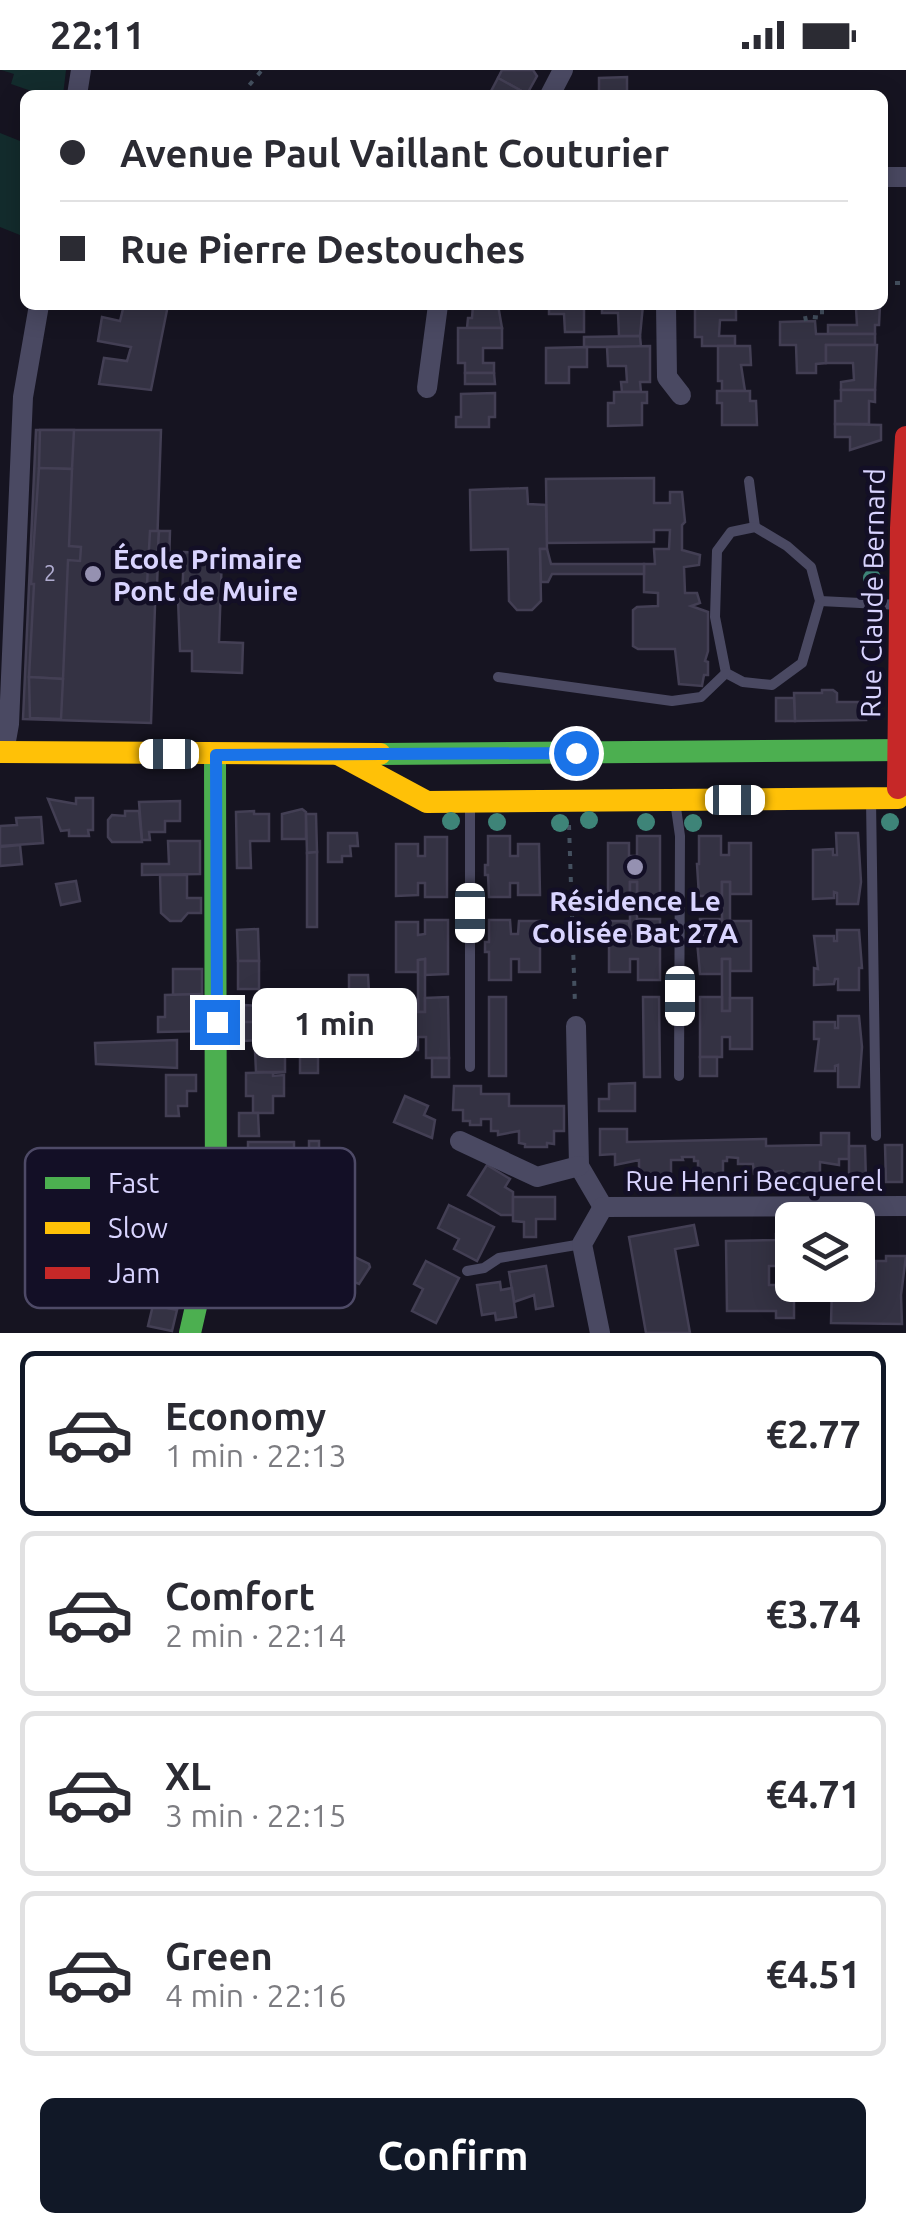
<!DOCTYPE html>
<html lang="en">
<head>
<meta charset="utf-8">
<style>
  body { margin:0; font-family:Ubuntu,sans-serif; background:#f2f2f3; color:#2b2b33; height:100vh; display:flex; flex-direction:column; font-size:38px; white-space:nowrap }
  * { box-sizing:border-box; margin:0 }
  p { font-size:32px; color:#7c7c81 }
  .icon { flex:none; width:55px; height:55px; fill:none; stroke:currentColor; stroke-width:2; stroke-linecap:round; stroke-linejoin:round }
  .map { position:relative; height:1263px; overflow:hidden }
  .side { display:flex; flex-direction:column; background:#fff; flex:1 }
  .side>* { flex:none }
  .top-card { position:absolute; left:20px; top:20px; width:868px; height:220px; border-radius:15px; box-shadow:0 5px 25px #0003; display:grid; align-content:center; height:220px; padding:0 40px; background:#fff }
  .fabs { position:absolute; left:775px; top:1132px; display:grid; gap:20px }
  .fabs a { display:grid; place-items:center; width:100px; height:100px; border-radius:15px; background:#fff; box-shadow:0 5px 25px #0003; font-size:50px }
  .end { position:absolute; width:45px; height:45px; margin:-22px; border:12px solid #1a73e8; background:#fff; box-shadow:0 0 0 5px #fff }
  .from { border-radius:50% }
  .bubble { position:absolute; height:70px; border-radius:15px; background:#fff; box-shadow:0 5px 25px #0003; font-size:32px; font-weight:700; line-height:70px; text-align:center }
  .car { position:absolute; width:30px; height:60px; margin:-30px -15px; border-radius:12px; box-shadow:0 0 8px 2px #0007; background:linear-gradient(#fff 24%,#345 0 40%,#fff 0 76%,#345 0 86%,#fff 0) }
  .top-card b { display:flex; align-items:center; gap:35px; height:95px; font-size:38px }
  .top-card b+b { border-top:2px solid #e1e1e2 }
  .top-card i { width:25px; height:25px; background:#2b2b33 }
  ul { padding:18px 0 0; list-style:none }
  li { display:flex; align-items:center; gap:30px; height:165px; margin:0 20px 15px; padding:0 20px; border:5px solid #e1e1e2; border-radius:15px }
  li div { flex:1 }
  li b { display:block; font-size:38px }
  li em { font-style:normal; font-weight:700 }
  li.selected { border-color:#111827 }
  li>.icon { width:90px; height:90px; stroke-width:1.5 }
  .cta { display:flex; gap:20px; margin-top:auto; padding:20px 40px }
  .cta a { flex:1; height:115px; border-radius:15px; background:#111827; color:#fff; font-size:40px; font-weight:700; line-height:115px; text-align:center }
  .status { display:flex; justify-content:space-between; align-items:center; height:70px; padding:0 50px; background:#fff; direction:ltr }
  .status svg { height:28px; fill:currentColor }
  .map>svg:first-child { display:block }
  .green { fill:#132c2d }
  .building { fill:#343243; stroke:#433f54; stroke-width:2.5 }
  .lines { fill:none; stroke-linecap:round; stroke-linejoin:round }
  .path { stroke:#44505f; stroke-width:4; stroke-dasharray:5 8; stroke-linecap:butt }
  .lane { stroke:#4a4962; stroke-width:10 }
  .street { stroke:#4a4962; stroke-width:20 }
  .fast { stroke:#4caf50; stroke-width:22 }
  .slow { stroke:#ffc107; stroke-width:22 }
  .jam { stroke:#c62828; stroke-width:22 }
  .tree { fill:#3e8478 }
  .route { stroke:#1a73e8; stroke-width:12 }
  .poi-dot { fill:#9591b1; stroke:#130f26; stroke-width:4 }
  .labels { text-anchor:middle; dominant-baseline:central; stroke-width:9; stroke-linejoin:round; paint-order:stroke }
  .number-label { font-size:22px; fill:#b0acd0 }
  .poi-label { font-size:28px; font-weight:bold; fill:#d9d4ff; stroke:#130f26; text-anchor:start }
  .street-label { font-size:28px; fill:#d9d4ff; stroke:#130f26 }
  .key { fill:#130f26; stroke:#4e4a67; stroke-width:2.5 }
  .key-label { font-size:28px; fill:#d9d4ff }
</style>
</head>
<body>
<div class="status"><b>22:11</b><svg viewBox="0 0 49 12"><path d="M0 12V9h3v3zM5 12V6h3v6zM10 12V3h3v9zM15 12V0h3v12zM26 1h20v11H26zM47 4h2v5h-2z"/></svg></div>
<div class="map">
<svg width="906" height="1263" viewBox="0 0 906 1263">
  <rect width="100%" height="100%" fill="#161421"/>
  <g class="green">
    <path d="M1,0H66L63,25H43L11,14L14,4Z"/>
    <path d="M0,63L25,73V167L0,157Z"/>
  </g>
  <g class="building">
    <path d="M502,0H533L537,6L527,24L498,8Z"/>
    <path d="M627,7V25H599V8Z"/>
    <path d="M498,8L527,24V25H489Z"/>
    <path d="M124,235H168L151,320L99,314L104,288L127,291L131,277L98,271L102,247L120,251Z"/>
    <path d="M473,235H498L502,258H467L468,248H472Z"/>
    <path d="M549,235H584V262H565L564,244H549Z"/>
    <path d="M602,235H643L640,266H619L618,243H602Z"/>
    <path d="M695,235H736V250H720L719,266H735V276H702V267H695Z"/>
    <path d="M839,235H880L879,255H875V264H828V255H857L856,238Z"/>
    <path d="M815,251L816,264H875V275H826V293L816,294V303H797L796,275H780V252Z"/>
    <path d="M458,258H502V278H483V293H494V303H465V293H458Z"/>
    <path d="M640,266L641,277H584V267Z"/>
    <path d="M826,275H877L875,320H841V312L854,310L853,293H826Z"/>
    <path d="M650,276V312H640L641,322H622L621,312H627L626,296H608L607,277Z"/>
    <path d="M718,276H750L751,295H741L745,321H722V311H718Z"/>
    <path d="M587,277V297H569V313H546V278Z"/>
    <path d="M465,303H494L495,314H465Z"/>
    <path d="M841,320H875V332L869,331V354H835V331H841Z"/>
    <path d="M717,321H750V331H756L757,355H722V333H717Z"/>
    <path d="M614,322H647V333H642V355L608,356V333H614Z"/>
    <path d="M495,323V347H489V357H456V347H461V324Z"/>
    <path d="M835,354L881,355V370L850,380V367H835Z"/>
    <path d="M36,360H161L151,653L23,649Z"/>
    <path d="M40,360H74L72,399L39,398Z"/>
    <path d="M39,398L72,399L69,476L81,477L80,491L68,490L63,609L29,607L34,514H31Z"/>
    <path d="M654,408V433H670V422H682L685,452L682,455V480L700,485L699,495L684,497L685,523H697L700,533L691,536L708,542V581L705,591L708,592V605H704L702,616L679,614L675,579H638L633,576V540L637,537L658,536V523L644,522V494H655L654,479H669L670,460H654V472L547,473L546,409Z"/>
    <path d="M527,418L528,434L546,435L547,479H540L541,531L532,540H517L509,531L508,479L471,480L470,420Z"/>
    <path d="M150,461H159L157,516L147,515Z"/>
    <path d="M159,461H170L169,494H157Z"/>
    <path d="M540,479H547L551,494H644V504H552L548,512H541Z"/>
    <path d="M184,482L222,484L219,572L243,573L242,603L192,601V581H180L178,529H182Z"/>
    <path d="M29,607L63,609L61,649L30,648Z"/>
    <path d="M822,620H833L837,623V632H863L866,650L795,651L794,623H822Z"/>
    <path d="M776,628H794L795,651H776Z"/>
    <path d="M76,728H93V760H88L89,766H69V760L61,761L48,729L76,734Z"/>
    <path d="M180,731V751H165V762H149L150,770H142L139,732Z"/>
    <path d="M302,739L306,742V769H282V744Z"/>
    <path d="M125,741H139L142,772H112L108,767V750L112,745L125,746Z"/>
    <path d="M254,741V744H269V771H250L251,798H237L236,742Z"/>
    <path d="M306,744H316L317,782L307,783Z"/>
    <path d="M41,747L43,773L0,776V756L17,755L16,748Z"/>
    <path d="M328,763H357L358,776H350L351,786H342V792H328Z"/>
    <path d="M836,763H858L861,812L858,834H837V823L834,822V828L813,829V780L833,779V785H837Z"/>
    <path d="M488,766H510V786H518V774H539L540,825H518V813H510V827H489L488,805H485V795H488Z"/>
    <path d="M637,766H660V826L637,827V812H630V825H608V773H629V786H637Z"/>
    <path d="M699,766H721V785H729V773H751V824H730V812H722V826H699L697,794H699Z"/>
    <path d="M425,767H447V827H425V813H418V825L396,826V774H418V786H425Z"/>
    <path d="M168,771H200V804L142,805V794H169Z"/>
    <path d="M20,775L22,794L0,796V777Z"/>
    <path d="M317,782V857H307V783Z"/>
    <path d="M160,805H187V828H201V843H188L181,851H170L161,843Z"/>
    <path d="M76,811L80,831L61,835L56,814Z"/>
    <rect x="630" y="812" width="7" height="52"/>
    <rect x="722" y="812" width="8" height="52"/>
    <path d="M637,849H660V910H638V889H630V902H609V851H629L630,864H637Z"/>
    <path d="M700,849H722V864H730V851H751V901H730V889H722V904H700L697,871H700Z"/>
    <path d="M425,850H448V904L425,905V889L418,890V902H396V852H418V865L425,864Z"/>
    <path d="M489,850H510L511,864H518L519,851H540V902H519V889H511V910H489V882H485V872H489Z"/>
    <path d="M258,859L259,891H238L237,860Z"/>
    <path d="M837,860H859L862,898H859V920H838V909H835L834,914L814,915V898L818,899L814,866H834V871H837Z"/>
    <path d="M425,889V942H418V890Z"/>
    <rect x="722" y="889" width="8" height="52"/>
    <rect x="238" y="891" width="21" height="28"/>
    <path d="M173,899H202V924L173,925Z"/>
    <path d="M349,905H368L369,923H349Z"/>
    <path d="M202,924L203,961L158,962V947H165V925Z"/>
    <rect x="301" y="924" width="17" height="28"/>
    <path d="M448,927L449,988H426V967H418V980H397L396,929H418V942H425V928Z"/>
    <rect x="489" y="927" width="17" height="79"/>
    <path d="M643,927H659L660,1007H644Z"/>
    <path d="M700,927H722V941H730V928H752V979H730V967H722V987H700Z"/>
    <path d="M244,935L281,937V952H244Z"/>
    <path d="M838,946H859L862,977L859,1017H838V995L835,996V1001H815L819,969H814V952H835V958H838Z"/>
    <path d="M244,952H281V969L244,971Z"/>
    <rect x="300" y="952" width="18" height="51"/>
    <path d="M177,970V998L96,994L95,973Z"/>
    <path d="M285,979V1002H256L255,980Z"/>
    <rect x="700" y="987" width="17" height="19"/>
    <rect x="432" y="988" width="17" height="19"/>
    <path d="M285,1002L273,1003V1006L284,1005V1026H273V1043H253V1026H246V1003Z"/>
    <path d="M166,1005H196V1021H187V1036H178L179,1046H166Z"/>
    <path d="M635,1013V1041H599V1029H609V1014Z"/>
    <path d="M454,1016H481V1024H509V1036H564V1061H554V1074L547,1073V1077H525V1074L519,1073V1061L498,1065V1061H491V1049H481V1055H470V1051H463V1040H453Z"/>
    <path d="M405,1026L428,1036L424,1045L435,1050L432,1068L394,1052Z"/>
    <path d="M239,1043H258L259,1066H239Z"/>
    <path d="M600,1059H627V1072L766,1069V1076L821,1075V1063H849V1089H839V1095L820,1092V1104H811V1113H783V1101L754,1104L753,1094H738V1088L727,1087V1091H723V1104H698V1091H694V1087H682L683,1090H671V1106H639V1090L615,1095V1084L600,1085Z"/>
    <rect x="309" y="1071" width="10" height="27"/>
    <path d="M248,1072H294V1088L276,1092V1118H239V1107H250V1092H253V1085H248Z"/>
    <path d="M885,1075H902V1112H886Z"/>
    <path d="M849,1076H865L866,1112H849Z"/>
    <path d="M487,1095L510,1109L505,1117L513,1122V1145H501L468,1125Z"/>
    <path d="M513,1127H555V1149H536V1167H524V1152L513,1151Z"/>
    <path d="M449,1135L494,1157L477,1191L454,1179L459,1169L438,1158Z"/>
    <path d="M694,1155L698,1175L675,1179L690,1263H646L629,1167Z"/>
    <path d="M776,1164H792V1186H789V1196H769V1215H789V1225L794,1226V1248H776V1241H727L726,1171L776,1170Z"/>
    <path d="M328,1174L369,1194L370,1197L359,1214L345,1208L333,1233L306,1219Z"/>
    <path d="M886,1186H906L901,1225L902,1254L831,1253L832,1215H858V1210L875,1211L876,1191H886Z"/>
    <path d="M426,1191L459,1208L436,1253L412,1241L423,1219L414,1214Z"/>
    <path d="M145,1196L181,1206L174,1239L137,1228Z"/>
    <path d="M546,1196L553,1236L536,1239L534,1225L514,1232L509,1202Z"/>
    <path d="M500,1212L501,1220L512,1218L516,1247L496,1250L495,1243L482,1245L477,1215Z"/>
    <path d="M153,1235L177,1240L172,1261L148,1256Z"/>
  </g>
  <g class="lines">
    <g class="path">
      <path d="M241,25L262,0"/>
      <path d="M882,213H906"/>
      <path d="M806,251L805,246L822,248V235"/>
      <path d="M569,755L575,935"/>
    </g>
    <g class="lane">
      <path d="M749,411L755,457"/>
      <path d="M755,457L787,476L811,497L820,531L802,593L772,615L743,612L726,603L715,547L717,481L731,462Z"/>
      <path d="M820,531L900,535"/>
      <path d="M498,607L672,631L701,627L726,603"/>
      <path d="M871,730L876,1066"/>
      <path d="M675,731L680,766L679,1006"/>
      <path d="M470,997V732"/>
      <path d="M467,1201L484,1198L499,1188L582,1174"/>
    </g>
    <g class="street">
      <path d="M77,25L81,0"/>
      <path d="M550,25L563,0"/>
      <path d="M882,107H906"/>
      <path d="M666,235L667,307L681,325"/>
      <path d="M427,318L438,235"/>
      <path d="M4,682L9,654L23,327L39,235"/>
      <path d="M576,956L579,1096L603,1137"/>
      <path d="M460,1071L537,1107L579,1096"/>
      <path d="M600,1263L582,1174L603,1137L906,1136"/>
    </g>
    <g class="fast">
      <path d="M380,684L906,680"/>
      <path d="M190,1263L216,1149L215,685"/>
    </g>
    <g class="slow">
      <path d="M0,682L380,684"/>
      <path d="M338,684L427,732L898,728V718"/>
    </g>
    <path class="jam" d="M898,718L901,458L906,367"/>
  </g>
  <g class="tree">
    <circle cx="872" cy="508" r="9"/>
    <circle cx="589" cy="750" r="9"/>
    <circle cx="451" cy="751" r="9"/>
    <circle cx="497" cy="752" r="9"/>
    <circle cx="646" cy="752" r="9"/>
    <circle cx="890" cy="752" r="9"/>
    <circle cx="560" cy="753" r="9"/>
    <circle cx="693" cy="753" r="9"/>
  </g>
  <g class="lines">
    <path class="route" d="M217,952L216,685L576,683"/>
  </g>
  <g class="poi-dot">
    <circle cx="93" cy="504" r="10"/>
    <circle cx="635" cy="797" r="10"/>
  </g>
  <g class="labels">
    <g class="number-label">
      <text x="50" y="502">2</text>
    </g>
    <g class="poi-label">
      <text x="113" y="488">École Primaire<tspan x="113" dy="32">Pont de Muire</tspan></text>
      <text x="635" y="830" text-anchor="middle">Résidence Le<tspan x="635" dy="32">Colisée Bat 27A</tspan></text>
    </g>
    <g class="street-label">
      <text transform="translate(872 523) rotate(-89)">Rue Claude Bernard</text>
      <text x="754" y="1110">Rue Henri Becquerel</text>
    </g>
  </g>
  <rect x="25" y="1078" width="330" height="160" rx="15" class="key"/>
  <rect x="45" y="1107" width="45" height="12" fill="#4caf50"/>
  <rect x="45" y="1152" width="45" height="12" fill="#ffc107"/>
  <rect x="45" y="1197" width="45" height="12" fill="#c62828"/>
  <g class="key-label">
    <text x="108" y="1123">Fast</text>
    <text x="108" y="1168">Slow</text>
    <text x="108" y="1213">Jam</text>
  </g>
</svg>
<div class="fabs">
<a><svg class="icon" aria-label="layers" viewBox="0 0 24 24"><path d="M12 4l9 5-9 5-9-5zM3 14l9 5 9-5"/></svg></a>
</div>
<i class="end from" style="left:576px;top:683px"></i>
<i class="end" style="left:217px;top:952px"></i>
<div class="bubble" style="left:252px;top:918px;width:165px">1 min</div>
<i class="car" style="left:169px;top:684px;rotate:270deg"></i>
<i class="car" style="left:735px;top:730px;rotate:90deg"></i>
<i class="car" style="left:470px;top:843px;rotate:180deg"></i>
<i class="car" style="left:680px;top:926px;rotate:180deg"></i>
<div class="top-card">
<b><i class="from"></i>Avenue Paul Vaillant Couturier</b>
<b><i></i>Rue Pierre Destouches</b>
</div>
</div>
<section class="side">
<ul>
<li class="selected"><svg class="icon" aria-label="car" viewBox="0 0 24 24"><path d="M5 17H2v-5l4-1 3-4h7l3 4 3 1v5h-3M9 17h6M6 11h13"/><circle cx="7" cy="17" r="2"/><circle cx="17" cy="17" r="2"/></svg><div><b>Economy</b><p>1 min · 22:13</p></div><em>€2.77</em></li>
<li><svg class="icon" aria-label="car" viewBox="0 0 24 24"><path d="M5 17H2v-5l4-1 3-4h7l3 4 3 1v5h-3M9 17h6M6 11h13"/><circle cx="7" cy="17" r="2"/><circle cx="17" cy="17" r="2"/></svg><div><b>Comfort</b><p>2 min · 22:14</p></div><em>€3.74</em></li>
<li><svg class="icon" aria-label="car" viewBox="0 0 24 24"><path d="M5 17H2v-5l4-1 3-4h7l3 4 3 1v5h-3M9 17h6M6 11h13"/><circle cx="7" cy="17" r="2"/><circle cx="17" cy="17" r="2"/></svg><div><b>XL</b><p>3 min · 22:15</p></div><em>€4.71</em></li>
<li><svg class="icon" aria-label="car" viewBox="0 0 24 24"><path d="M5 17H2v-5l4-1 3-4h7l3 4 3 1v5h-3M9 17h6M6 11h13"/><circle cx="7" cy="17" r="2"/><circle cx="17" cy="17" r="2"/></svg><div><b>Green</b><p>4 min · 22:16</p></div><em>€4.51</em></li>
</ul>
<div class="cta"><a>Confirm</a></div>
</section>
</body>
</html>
